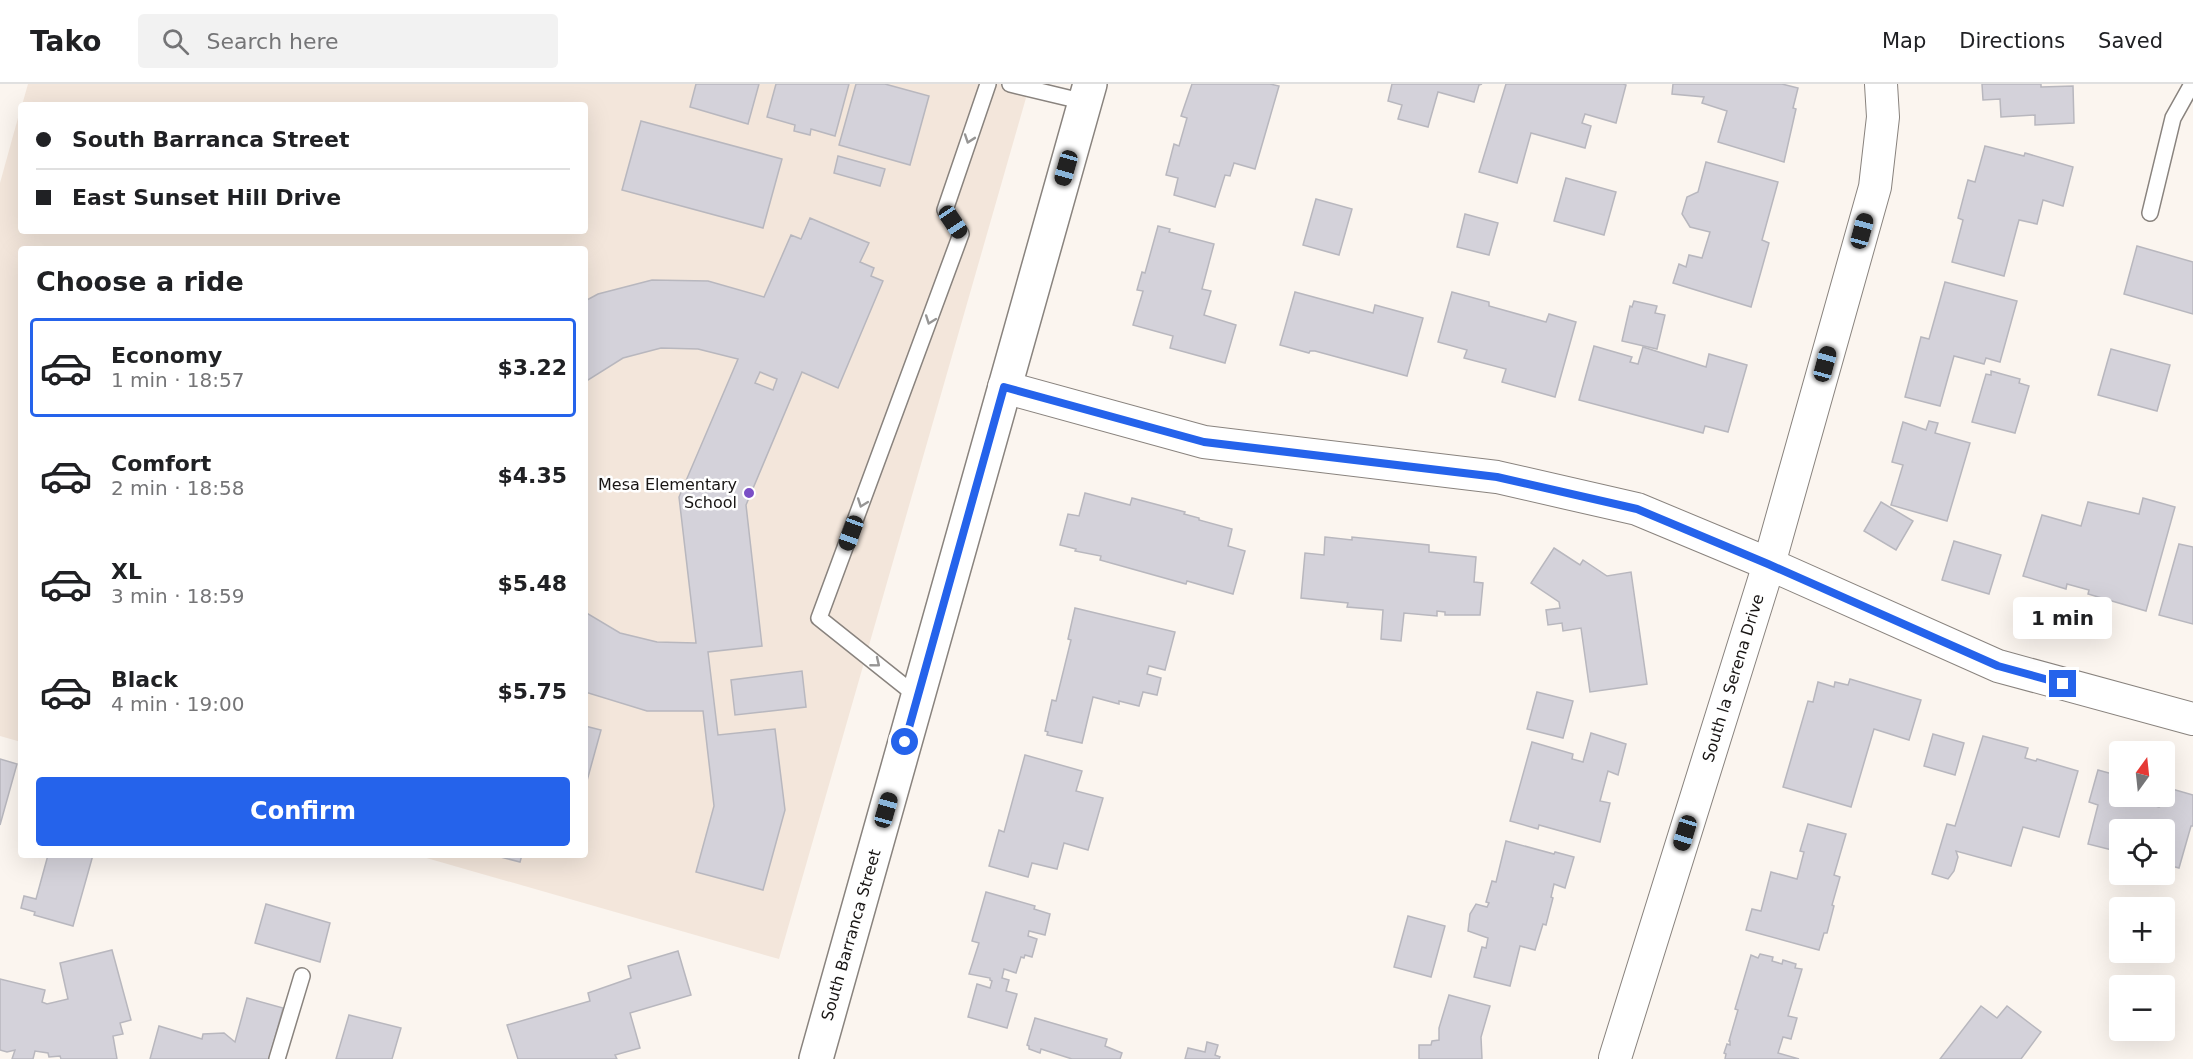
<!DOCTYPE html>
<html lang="en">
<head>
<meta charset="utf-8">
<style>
  body { margin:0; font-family:"DejaVu Sans",sans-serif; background:#f2f2f2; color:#202124; height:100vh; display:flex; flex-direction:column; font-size:22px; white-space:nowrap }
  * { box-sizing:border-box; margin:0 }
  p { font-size:20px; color:#757577 }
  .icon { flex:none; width:33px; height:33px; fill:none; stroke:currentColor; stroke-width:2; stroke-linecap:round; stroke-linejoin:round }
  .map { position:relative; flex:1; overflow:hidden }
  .drawer { position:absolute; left:18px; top:162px; width:570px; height:612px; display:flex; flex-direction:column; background:#fff; border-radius:6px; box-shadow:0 6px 24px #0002 }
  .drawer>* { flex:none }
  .hud { position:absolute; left:18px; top:18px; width:570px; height:132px; border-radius:6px; box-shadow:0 6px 24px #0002; display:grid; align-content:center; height:132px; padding:0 18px; background:#fff }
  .needle { width:39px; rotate:15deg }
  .buttons { position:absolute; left:2109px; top:657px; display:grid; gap:12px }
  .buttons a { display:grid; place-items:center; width:66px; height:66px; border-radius:6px; background:#fff; box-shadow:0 6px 24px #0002; font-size:30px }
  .end { position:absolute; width:27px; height:27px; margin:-14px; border:8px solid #2563eb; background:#fff; box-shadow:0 0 0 3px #fff }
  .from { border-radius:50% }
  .bubble { position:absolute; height:42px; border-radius:6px; background:#fff; box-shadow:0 6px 24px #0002; font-size:20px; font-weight:800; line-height:42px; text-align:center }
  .car { position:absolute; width:18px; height:36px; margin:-18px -9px; border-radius:8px; box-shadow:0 0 4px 2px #0007; background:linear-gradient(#222 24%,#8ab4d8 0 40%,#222 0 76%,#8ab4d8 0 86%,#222 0) }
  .hud b { display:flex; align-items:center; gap:21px; height:57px; font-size:22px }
  .hud b+b { border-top:2px solid #e0e0e0 }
  .hud i { width:15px; height:15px; background:#202124 }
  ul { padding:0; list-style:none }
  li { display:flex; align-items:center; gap:18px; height:99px; margin:0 12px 9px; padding:0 6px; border:3px solid transparent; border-radius:6px }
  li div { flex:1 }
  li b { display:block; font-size:22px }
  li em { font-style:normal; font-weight:800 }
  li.active { border-color:#2563eb }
  li>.icon { width:54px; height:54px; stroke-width:1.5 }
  h2 { padding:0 18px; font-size:27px; line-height:72px }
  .cta { display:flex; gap:12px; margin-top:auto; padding:12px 18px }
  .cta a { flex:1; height:69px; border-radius:6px; background:#2563eb; color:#fff; font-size:24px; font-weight:800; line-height:69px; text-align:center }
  header { display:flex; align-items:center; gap:36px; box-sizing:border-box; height:84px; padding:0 30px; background:#fff; border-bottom:2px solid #e0e0e0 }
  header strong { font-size:28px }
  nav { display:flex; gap:33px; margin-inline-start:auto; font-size:21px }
  .search { width:420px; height:54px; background:#f2f2f2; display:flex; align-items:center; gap:15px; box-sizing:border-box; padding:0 21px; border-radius:6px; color:#757577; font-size:22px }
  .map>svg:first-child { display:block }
  .built { fill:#f3e6db }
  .building { fill:#d4d2da; stroke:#b8b7be; stroke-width:1.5; fill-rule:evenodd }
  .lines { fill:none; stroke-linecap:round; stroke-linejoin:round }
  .lane-casing { stroke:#89837e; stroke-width:18 }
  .street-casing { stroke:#89837e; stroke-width:34 }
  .secondary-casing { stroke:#89837e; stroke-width:36 }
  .lane { stroke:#fff; stroke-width:15 }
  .street { stroke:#fff; stroke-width:32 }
  .secondary { stroke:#fff; stroke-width:33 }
  .oneway { stroke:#979695 }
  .route { stroke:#2563eb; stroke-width:8 }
  .poi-dot { fill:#7a4ec6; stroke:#fff; stroke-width:2 }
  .labels { text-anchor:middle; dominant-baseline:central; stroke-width:5; stroke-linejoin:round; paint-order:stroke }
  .poi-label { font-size:16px; fill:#181514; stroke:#fff; text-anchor:end }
  .street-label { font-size:16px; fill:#181514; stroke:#fff }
</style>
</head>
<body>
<header>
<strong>Tako</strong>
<div class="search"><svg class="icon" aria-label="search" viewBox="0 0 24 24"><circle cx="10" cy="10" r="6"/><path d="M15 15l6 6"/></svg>Search here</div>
<nav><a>Map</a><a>Directions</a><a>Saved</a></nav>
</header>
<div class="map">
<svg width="2193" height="975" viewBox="0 0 2193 975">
  <rect width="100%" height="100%" fill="#fbf5ef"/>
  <path class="built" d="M28,0H1030L779,875L416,771H585V165H21V658L0,652V99L21,23V147H585V21H22Z"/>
  <g class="building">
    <path d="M696,0H759L748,40L690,23Z"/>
    <path d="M776,0H849L835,52L811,45L810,51L794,47L795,41L767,33Z"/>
    <path d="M856,0H885L929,12L910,81L839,61Z"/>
    <path d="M1192,0H1270L1279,2L1255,85L1234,79L1230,92L1225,91L1215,123L1174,111L1178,94L1166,91L1174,60L1179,62L1187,34L1181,32Z"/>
    <path d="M1392,0H1482L1479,1L1474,18L1438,8L1428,43L1398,35L1402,21L1388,17Z"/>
    <path d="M1506,0H1623L1626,1L1616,39L1585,30L1582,39L1591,42L1585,64L1531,49L1517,99L1479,88Z"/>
    <path d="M1673,0H1782L1798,4L1793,24L1796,25L1784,78L1718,58L1727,27L1702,19L1704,13L1672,10Z"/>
    <path d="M1982,0H2041V3L2073,2L2074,39L2035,41V31L2001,33L2000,15L1983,16Z"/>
    <path d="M641,37L782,75L763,144L622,106Z"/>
    <path d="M1985,62L2024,72L2025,69L2073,83L2063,122L2043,116L2037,140L2019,136L2004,192L1952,178L1963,136L1958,134L1968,96L1975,98Z"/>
    <path d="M838,72L885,85L880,102L834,89Z"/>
    <path d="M1706,78L1778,98L1762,156L1769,159L1751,223L1673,199L1679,180L1686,183L1689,171L1702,174L1710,148L1690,143L1682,130L1687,113L1698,108Z"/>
    <path d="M1566,94L1616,108L1604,151L1554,137Z"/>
    <path d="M1316,115L1352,125L1339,171L1303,161Z"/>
    <path d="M1465,130L1498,139L1489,171L1457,163Z"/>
    <path d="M810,134L869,159L860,178L874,184L871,192L883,197L838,304L802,288L746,421L762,562L708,568L718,651L775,645L785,726L763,806L696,788L714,722L703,627H647L585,608V528L620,549L657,558L696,559L679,413L738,275L698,265L661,264L623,274L585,298V217L598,210L652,196L708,197L764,213L791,151L801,155ZM760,288L777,295L773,306L755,299Z"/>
    <path d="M1158,142L1170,145L1169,148L1214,160L1202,205L1211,207L1204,231L1236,241L1225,279L1170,264L1173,252L1133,241L1143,207L1137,206L1142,188L1145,189Z"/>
    <path d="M2137,162L2193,178V230L2124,210Z"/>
    <path d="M1945,198L2017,217L2000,278L1986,274L1984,280L1954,272L1940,322L1905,313L1921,253L1929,255Z"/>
    <path d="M1295,208L1373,229L1375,221L1423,234L1407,292L1315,267H1310L1309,269L1280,261Z"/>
    <path d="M1452,208L1489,218V222L1546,238L1549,230L1576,238L1555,313L1502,298L1506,285L1464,274L1467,266L1438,258Z"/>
    <path d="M1634,217L1657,222L1655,229L1665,231L1657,265L1622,257L1630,222L1632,223Z"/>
    <path d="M1594,262L1632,273L1630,278L1638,280L1643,263L1706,283L1709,270L1747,281L1728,348L1705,342L1703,349L1579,316Z"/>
    <path d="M2111,265L2170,281L2157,327L2098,311Z"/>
    <path d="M1991,287L2020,295L2019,299L2029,302L2015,349L1972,338L1986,290L1991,291Z"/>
    <path d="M1929,337L1938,339L1935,349L1970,359L1947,437L1891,421L1903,381L1892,378L1903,338L1926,346Z"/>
    <path d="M1085,409L1130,421L1132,414L1185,428L1184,430L1199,434V436L1232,445L1228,462L1245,467L1233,510L1187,497L1186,500L1100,476L1101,472L1075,467L1076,465L1060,461L1068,430L1079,432Z"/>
    <path d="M2143,414L2175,423L2146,527L2088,510L2089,506L2067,500L2066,505L2023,492L2042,431L2081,442L2088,418L2139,430Z"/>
    <path d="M1881,418L1913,437L1896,466L1864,447Z"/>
    <path d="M1325,453L1352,456V453L1429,461V468L1476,473L1474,498L1483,499L1480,531H1445V528L1437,527V532L1404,529L1401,557L1381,555L1383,526L1347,523L1348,519L1301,514L1305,469L1324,471Z"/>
    <path d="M1954,457L2001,471L1989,510L1942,496Z"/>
    <path d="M2179,460L2193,463V540L2159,531Z"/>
    <path d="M1554,464L1580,481L1583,476L1607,492L1631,488L1647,600L1590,608L1581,544L1563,547L1562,539L1548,541L1546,526L1560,524L1559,518L1531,499Z"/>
    <path d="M1075,524L1175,548L1165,586L1149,582L1147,590L1161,594L1157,611L1143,608L1139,622L1119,617V620L1093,613L1082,659L1047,651L1048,648L1045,647L1052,616L1056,617L1071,556L1068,555Z"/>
    <path d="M802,587L806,623L735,631L731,596Z"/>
    <path d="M1850,595L1921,616L1909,656L1874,645L1851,723L1783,703L1808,617L1813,618L1818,598L1834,603L1835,598L1848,601Z"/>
    <path d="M1537,608L1573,617L1563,654L1527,645Z"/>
    <path d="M585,642L601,646L585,704Z"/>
    <path d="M1591,649L1626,660L1618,691L1608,687L1600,717L1610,719L1600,758L1539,741L1538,745L1510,737L1532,658L1573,670L1572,675L1583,678Z"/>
    <path d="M1933,650L1964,659L1955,691L1924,682Z"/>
    <path d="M1983,652L2028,664L2025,674L2036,677L2037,675L2078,687L2059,753L2023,743L2011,782L1956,767L1958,773L1954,787L1948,795L1932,790L1947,740L1955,742Z"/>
    <path d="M1025,671L1082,687L1076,707L1103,714L1088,766L1064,759L1057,785L1032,779L1028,793L989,782L999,746L1004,748Z"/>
    <path d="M0,675L17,680L0,741Z"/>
    <path d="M2098,686L2120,692V712H2145L2143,718L2159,723L2162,712H2164L2165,703L2193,711V742H2191L2179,784L2164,780V746H2120V768L2088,760L2098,721L2089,718Z"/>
    <path d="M1808,740L1846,750L1834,791L1840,793L1832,821L1834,822L1827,849H1824L1819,866L1746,846L1752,825L1761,827L1771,788L1797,795L1804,768L1800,767Z"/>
    <path d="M1506,757L1554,770L1555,768L1574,773L1565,804L1554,800L1551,813L1553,814L1546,841L1543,840L1535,866L1520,862L1510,902L1474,893L1482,863L1486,864L1488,854L1468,847L1470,830L1476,820L1487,823L1489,819L1486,818L1492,797L1496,798Z"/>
    <path d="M48,771H93L73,842L34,831L35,828L21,824L24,812L36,815Z"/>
    <path d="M493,771H522L520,778Z"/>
    <path d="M986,808L1035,822L1034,825L1050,830L1045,851L1029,847L1028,852L1037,855L1032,873L1025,871L1024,874L1021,873L1016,889L1004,885L1002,894L1009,896L1006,907L1017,910L1007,944L968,933L977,900L990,904L992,897L990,896V894L969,890L979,859L972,857Z"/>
    <path d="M266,820L330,839L320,878L255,859Z"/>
    <path d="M1408,832L1445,842L1431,893L1394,883Z"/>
    <path d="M112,866L131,936L120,939L123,950L113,952L117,975H61L60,972L49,973L48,969L35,967L33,975H12L15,966L7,968L0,966V895L45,906L42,918L47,920L68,915L60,879Z"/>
    <path d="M678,867L691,911L630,929L640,964L615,971L617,975H518L507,941L590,917L588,909L631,894L628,882Z"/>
    <path d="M1760,870L1773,873L1772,877L1782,880L1783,876L1796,880L1795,884L1802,885L1788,932L1797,934L1791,955L1783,953L1778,969L1799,975H1725L1726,970L1724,969L1727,960L1730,961V957H1729L1738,926L1735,925L1751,871L1758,874Z"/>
    <path d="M1449,911L1490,922L1481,953L1482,975H1419V961H1431L1432,957L1439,956V944Z"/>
    <path d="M247,914L283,924L269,975H150L159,942L202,955L203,950L224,949L235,958Z"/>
    <path d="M1981,922L1997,934L2007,922L2041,948L2021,975H1940Z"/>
    <path d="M349,931L401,944L392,975H336Z"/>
    <path d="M1035,934L1107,955L1105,962L1122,969L1120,975H1072L1041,965L1040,969L1029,965V962L1027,961Z"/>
    <path d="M1207,958L1218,961L1215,971L1220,973L1219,975H1185L1188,964L1205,968Z"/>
  </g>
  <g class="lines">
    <g class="lane-casing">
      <g id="lane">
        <path d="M1010,0L1085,18"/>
        <path d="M2150,129L2173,34L2192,0"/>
        <path d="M918,613L819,534L961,150L945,126L988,0"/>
        <path d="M277,975L302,892"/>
      </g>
    </g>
    <g class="street-casing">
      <g id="street">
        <path d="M1004,303L1204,358L1497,393L1637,425L1769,480L1998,582L2193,635"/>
        <path d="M1615,974L1769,480L1875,103L1883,33L1881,0"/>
      </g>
    </g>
    <g class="secondary-casing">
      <path id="secondary" d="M816,975L1090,0"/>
    </g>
    <use href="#lane" class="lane"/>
    <use href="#street" class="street"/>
    <use href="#secondary" class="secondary"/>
  </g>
  <defs><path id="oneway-chevron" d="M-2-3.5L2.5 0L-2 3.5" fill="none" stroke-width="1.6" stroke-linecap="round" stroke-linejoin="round" transform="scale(1.5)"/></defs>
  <g class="oneway">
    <use href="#oneway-chevron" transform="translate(969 55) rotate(109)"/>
    <use href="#oneway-chevron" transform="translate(930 236) rotate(110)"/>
    <use href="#oneway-chevron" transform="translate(862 419) rotate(110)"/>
    <use href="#oneway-chevron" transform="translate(876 579) rotate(39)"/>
  </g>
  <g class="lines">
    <path class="route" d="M905,658L1004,303L1204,358L1497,393L1637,425L1768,480L1998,582L2063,600"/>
  </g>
  <circle class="poi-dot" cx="749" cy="409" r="6"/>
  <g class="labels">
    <g class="poi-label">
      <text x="737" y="400">Mesa Elementary<tspan x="737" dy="18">School</tspan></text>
    </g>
    <g class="street-label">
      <text transform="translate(1733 594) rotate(-73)">South la Serena Drive</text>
      <text transform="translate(851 851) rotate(-74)">South Barranca Street</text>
    </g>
  </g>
</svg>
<div class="buttons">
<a><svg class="needle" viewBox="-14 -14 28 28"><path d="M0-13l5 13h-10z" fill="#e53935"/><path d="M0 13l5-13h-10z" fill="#757577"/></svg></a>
<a><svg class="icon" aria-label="locate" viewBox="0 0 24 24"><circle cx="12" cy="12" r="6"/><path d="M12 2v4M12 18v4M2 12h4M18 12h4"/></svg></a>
<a>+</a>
<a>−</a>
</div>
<i class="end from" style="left:905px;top:658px"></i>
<i class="end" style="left:2063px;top:600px"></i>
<div class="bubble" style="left:2013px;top:513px;width:99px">1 min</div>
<i class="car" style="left:1066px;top:84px;rotate:196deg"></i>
<i class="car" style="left:953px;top:138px;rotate:146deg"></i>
<i class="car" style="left:1862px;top:147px;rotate:15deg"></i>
<i class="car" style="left:1825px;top:280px;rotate:15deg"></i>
<i class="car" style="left:851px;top:449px;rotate:200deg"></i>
<i class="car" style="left:886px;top:726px;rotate:16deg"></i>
<i class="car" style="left:1685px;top:749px;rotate:197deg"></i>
<div class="hud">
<b><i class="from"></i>South Barranca Street</b>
<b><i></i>East Sunset Hill Drive</b>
</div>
<section class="drawer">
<h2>Choose a ride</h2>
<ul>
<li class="active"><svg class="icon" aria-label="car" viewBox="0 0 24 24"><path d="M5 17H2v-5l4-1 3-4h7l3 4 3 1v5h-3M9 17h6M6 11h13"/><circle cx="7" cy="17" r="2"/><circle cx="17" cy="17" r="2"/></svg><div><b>Economy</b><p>1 min · 18:57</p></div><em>$3.22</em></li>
<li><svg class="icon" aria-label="car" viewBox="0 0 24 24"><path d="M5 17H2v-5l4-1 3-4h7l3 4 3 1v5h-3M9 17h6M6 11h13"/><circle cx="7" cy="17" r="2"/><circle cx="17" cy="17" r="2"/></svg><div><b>Comfort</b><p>2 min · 18:58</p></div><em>$4.35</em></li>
<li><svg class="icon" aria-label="car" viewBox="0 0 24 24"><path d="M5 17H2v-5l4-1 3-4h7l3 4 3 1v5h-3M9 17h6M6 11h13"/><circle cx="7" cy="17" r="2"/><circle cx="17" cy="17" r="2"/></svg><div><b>XL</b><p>3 min · 18:59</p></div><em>$5.48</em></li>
<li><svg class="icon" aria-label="car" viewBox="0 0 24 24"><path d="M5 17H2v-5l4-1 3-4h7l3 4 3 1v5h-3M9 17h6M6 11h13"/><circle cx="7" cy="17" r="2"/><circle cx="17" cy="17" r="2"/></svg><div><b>Black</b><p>4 min · 19:00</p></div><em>$5.75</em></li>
</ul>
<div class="cta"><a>Confirm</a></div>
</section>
</div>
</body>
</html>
